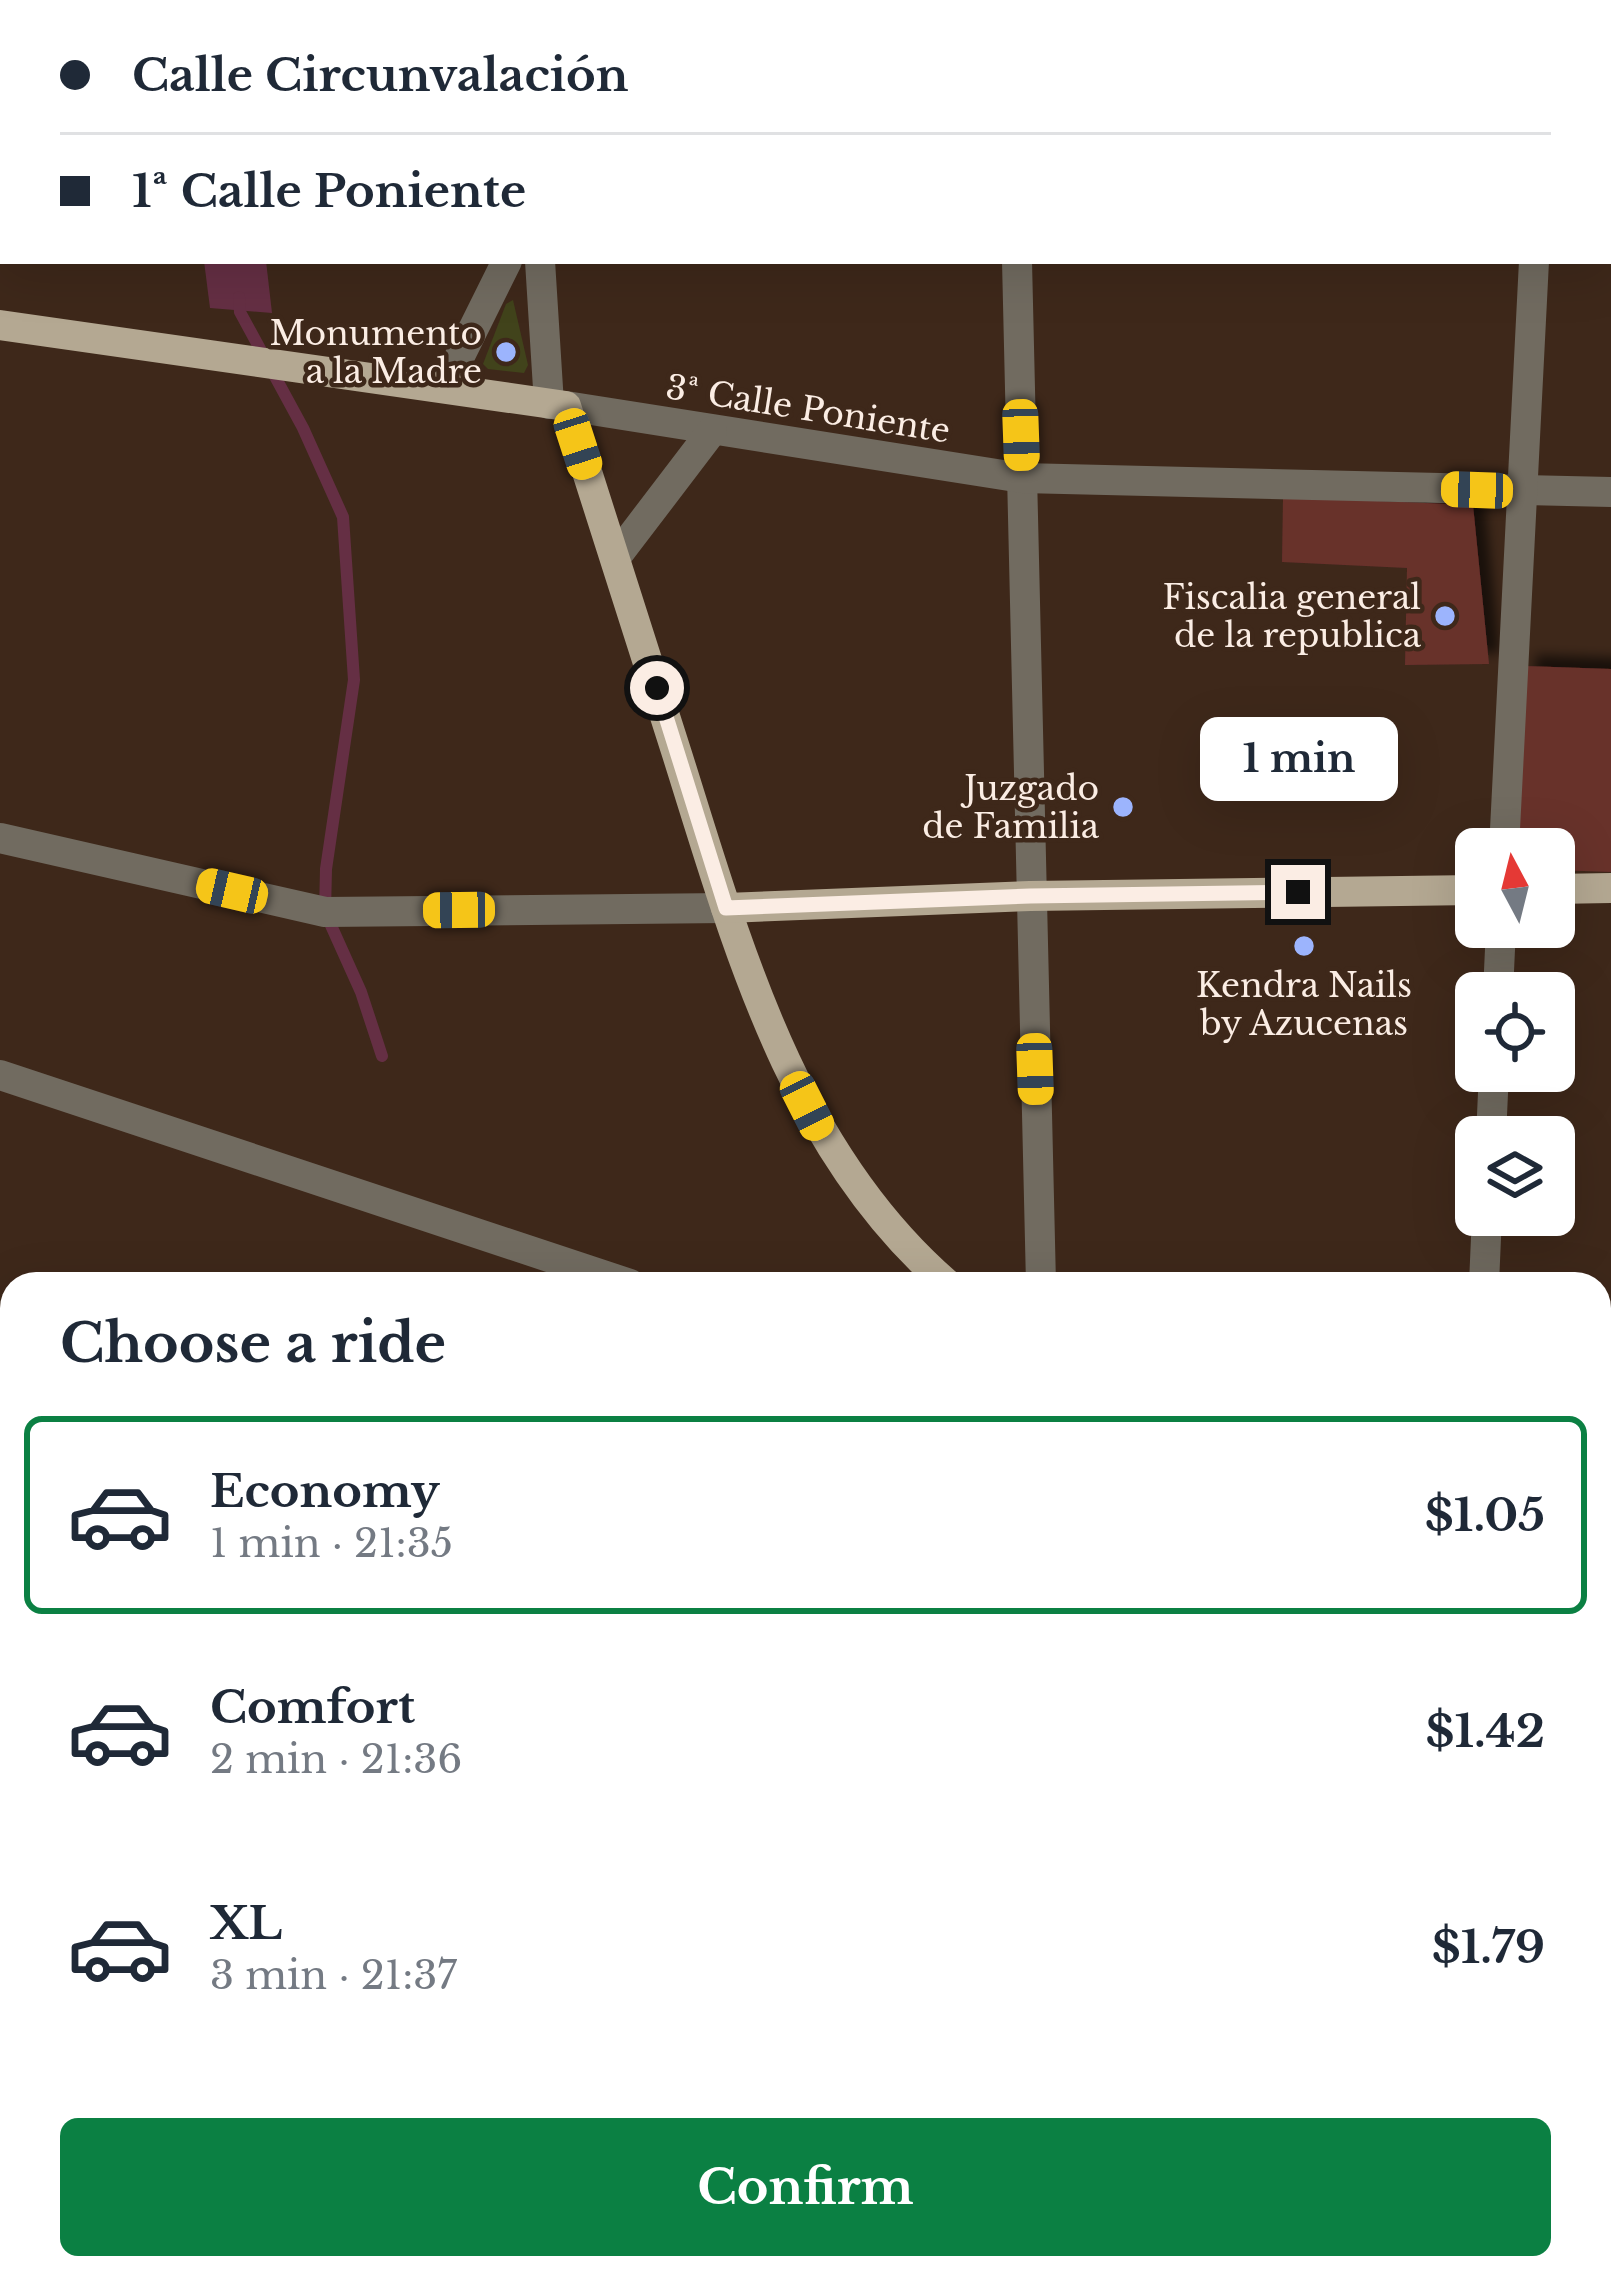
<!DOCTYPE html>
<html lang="en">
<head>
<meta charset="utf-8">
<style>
  body { margin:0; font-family:"Libre Baskerville",serif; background:#f2f2f3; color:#1f2937; height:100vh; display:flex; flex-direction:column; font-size:45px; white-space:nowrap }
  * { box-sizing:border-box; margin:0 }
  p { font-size:39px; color:#747a83 }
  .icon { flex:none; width:66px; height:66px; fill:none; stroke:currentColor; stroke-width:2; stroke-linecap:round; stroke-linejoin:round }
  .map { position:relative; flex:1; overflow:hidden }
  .sheet { position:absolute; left:0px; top:1272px; width:1611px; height:1008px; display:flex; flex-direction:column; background:#fff; border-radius:36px 36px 0 0; box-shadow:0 12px 48px #0002 }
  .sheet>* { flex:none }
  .banner { position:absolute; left:0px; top:0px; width:1611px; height:264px; box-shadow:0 12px 48px #0002; display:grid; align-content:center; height:264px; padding:0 60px; background:#fff }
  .needle { width:78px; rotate:353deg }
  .fabs { position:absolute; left:1455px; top:828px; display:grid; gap:24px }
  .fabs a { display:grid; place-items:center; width:120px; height:120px; border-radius:18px; background:#fff; box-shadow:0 12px 48px #0002; font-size:60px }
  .end { position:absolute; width:54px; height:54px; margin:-27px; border:15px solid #fbede4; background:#111; box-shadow:0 0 0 6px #111 }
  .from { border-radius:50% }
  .bubble { position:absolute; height:84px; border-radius:18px; background:#fff; box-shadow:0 12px 48px #0002; font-size:39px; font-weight:700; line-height:84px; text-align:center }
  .car { position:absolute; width:36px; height:72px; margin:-36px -18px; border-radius:15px; box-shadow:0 0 9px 3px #0007; background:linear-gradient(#f5c518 24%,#345 0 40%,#f5c518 0 76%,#345 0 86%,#f5c518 0) }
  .banner b { display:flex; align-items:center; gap:42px; height:114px; font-size:45px }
  .banner b+b { border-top:3px solid #e0e1e3 }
  .banner i { width:30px; height:30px; background:#1f2937 }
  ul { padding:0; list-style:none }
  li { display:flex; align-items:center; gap:36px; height:198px; margin:0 24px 18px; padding:0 36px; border:6px solid transparent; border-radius:18px }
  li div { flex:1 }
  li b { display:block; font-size:45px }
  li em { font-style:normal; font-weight:700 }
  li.on { border-color:#0b8043 }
  li>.icon { width:108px; height:108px; stroke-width:1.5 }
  h2 { padding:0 60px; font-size:54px; line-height:144px }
  .action { display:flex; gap:24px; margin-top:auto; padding:24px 60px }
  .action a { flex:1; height:138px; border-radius:18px; background:#0b8043; color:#fff; font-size:48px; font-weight:700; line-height:138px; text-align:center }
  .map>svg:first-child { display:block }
  .green { fill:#41431b }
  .water { fill:#652f44 }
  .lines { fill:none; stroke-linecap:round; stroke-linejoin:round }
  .stream { stroke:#652f44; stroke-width:12 }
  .building { fill:#68302c; filter:url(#shadow) }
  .minor { stroke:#716b60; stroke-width:30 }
  .primary { stroke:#b4a892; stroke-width:30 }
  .route { stroke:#fbede4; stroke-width:15 }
  .poi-dot { fill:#9cb4fd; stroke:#3e281a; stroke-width:4.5 }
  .labels { text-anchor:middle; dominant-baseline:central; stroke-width:9; stroke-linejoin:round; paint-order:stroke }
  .poi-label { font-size:33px; fill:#fbede4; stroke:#3e281a; text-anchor:end }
  .street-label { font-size:33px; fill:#fbede4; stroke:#3e281a }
</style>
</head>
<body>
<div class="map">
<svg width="1611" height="2280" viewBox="0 0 1611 2280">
  <defs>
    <filter id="shadow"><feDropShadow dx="11" dy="-11" stdDeviation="6" flood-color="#0009"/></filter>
  </defs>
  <rect width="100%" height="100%" fill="#3e281a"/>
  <path class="green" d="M513,300L528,365L524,373L488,369L483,364L506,304Z"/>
  <path class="water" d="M204,261H266L272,313L210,308Z"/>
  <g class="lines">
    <path class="stream" d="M239,297L240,312L303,428L343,517L354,680L326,869L325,912L361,992L382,1056"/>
  </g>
  <g class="building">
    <path d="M1283,497L1473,505L1489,664L1405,665L1407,568L1282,562Z"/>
    <path d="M1525,666L1611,669V872L1554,870V849H1516Z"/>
  </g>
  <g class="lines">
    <g class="minor">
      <path d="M521,0V3"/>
      <path d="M1011,0V3"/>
      <path d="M1547,3V0"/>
      <path d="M540,261L549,404"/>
      <path d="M1017,261L1041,1284"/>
      <path d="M444,388L507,261"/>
      <path d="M566,406L1022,478L1611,492"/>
      <path d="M616,557L712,431"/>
      <path d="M0,838L325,912L726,908"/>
      <path d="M1504,849L1534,261"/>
      <path d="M1498,993L1501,927"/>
      <path d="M0,1075L630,1284"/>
      <path d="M1491,1137L1494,1071"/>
      <path d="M1484,1284L1487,1215"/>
      <path d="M1599,1676L1611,1677"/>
      <path d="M0,1783H12"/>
      <path d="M1599,1914L1611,1923"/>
      <path d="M664,2268L665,2280"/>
      <path d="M1028,2268V2280"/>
      <path d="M1409,2268V2280"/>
      <path d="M493,2280L527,2268"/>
    </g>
    <g class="primary">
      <path d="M0,325L566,406C604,522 641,638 677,754C737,944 791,1149 947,1284"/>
      <path d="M1554,889L1611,888"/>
      <path d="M726,908L1030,896L1476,890"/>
      <path d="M1599,1350H1611"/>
      <path d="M1599,1761L1611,1770"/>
    </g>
  </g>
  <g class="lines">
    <path class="route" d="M657,688L726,908L1030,896L1298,892"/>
  </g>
  <g class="poi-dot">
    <circle cx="506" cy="352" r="12"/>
    <circle cx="1445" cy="616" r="12"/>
    <circle cx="1123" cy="807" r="12"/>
    <circle cx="1304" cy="946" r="12"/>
  </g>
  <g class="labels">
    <g class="poi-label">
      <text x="482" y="333">Monumento<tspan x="482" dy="38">a la Madre</tspan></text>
      <text x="1421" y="597">Fiscalia general<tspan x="1421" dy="38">de la republica</tspan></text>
      <text x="1099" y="788">Juzgado<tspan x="1099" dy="38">de Familia</tspan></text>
      <text x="1304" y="985" text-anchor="middle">Kendra Nails<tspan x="1304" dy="38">by Azucenas</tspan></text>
    </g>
    <g class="street-label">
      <text transform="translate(808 409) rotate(9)">3ª Calle Poniente</text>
    </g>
  </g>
</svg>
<div class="fabs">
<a><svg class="needle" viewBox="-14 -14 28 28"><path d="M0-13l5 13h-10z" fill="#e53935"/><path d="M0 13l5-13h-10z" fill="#747a83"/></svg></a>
<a><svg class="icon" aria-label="locate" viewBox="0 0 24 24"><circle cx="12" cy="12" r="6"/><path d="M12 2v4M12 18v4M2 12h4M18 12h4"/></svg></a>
<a><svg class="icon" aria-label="layers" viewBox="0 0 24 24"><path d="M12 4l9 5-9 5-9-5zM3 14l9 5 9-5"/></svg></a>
</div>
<i class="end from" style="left:657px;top:688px"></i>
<i class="end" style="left:1298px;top:892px"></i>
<div class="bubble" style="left:1200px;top:717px;width:198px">1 min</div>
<i class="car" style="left:1021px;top:435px;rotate:178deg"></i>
<i class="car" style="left:578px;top:444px;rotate:162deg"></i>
<i class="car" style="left:1477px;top:490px;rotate:272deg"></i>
<i class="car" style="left:232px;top:891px;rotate:283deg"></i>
<i class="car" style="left:459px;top:910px;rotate:269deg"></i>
<i class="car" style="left:1035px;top:1069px;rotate:178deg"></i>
<i class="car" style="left:807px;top:1106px;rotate:153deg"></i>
<div class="banner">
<b><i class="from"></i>Calle Circunvalación</b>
<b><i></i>1ª Calle Poniente</b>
</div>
<section class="sheet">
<h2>Choose a ride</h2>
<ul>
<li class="on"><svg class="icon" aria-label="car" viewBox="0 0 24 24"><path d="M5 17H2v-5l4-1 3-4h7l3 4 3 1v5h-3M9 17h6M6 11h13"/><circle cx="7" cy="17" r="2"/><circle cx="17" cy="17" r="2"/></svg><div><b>Economy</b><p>1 min · 21:35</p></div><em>$1.05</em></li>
<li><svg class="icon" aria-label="car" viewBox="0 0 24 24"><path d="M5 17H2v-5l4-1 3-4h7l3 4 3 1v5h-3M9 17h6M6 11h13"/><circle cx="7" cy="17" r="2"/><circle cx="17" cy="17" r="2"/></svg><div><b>Comfort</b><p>2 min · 21:36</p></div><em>$1.42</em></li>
<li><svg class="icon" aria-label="car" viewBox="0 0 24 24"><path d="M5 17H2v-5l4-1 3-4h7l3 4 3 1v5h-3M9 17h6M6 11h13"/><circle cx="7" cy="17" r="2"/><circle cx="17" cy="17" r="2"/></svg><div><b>XL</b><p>3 min · 21:37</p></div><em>$1.79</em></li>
</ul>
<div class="action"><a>Confirm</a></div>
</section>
</div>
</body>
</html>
